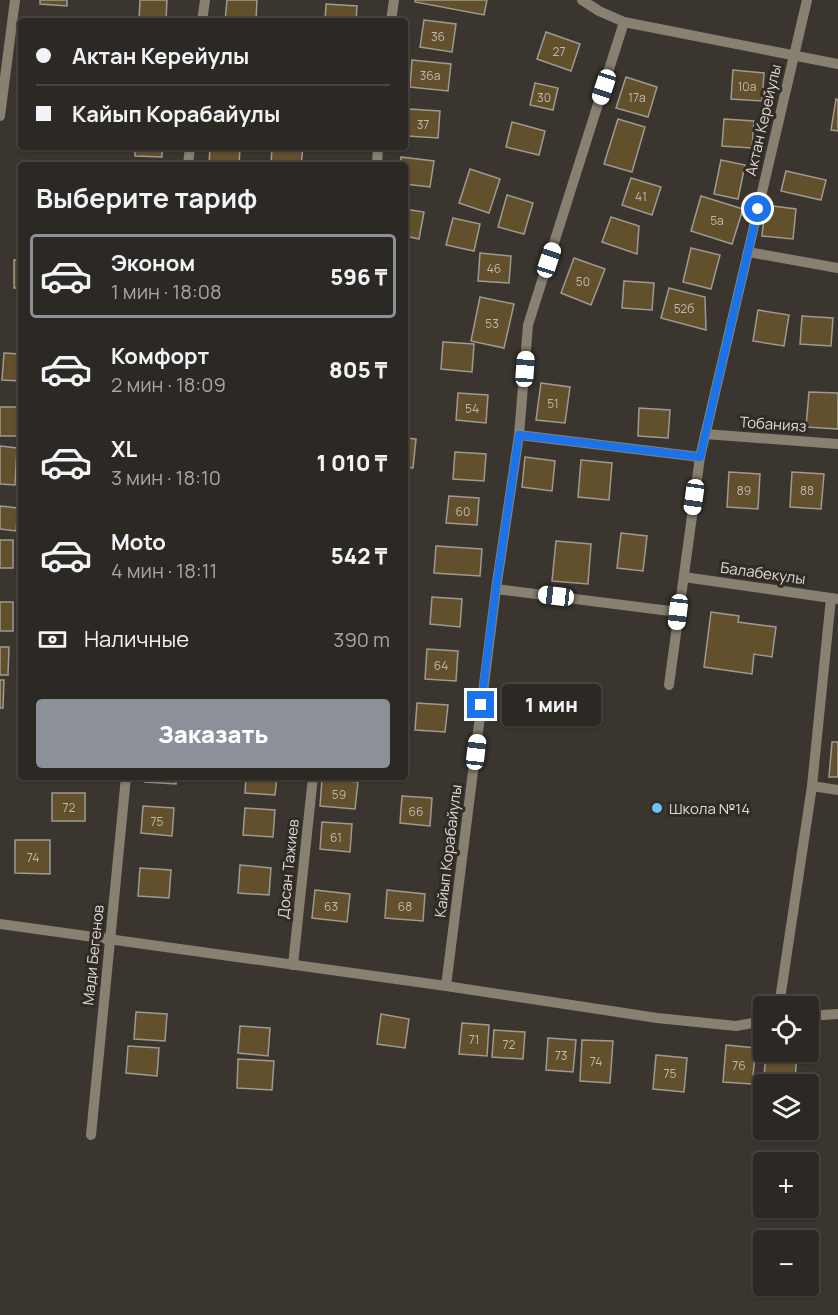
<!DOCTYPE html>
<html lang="ru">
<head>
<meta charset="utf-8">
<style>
  body { margin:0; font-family:Manrope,sans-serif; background:#34302b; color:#f1f3f6; height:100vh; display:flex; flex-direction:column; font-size:22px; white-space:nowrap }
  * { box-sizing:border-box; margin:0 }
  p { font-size:20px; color:#a6a6a6 }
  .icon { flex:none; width:33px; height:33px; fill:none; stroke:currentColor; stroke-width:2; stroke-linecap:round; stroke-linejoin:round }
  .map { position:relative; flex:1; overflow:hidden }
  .drawer { position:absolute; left:18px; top:162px; width:390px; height:618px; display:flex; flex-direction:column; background:#2c2823; border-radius:6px; box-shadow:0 2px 4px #0004,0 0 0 2px #484441 }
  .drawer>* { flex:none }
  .top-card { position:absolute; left:18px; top:18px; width:390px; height:132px; border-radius:6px; box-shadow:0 2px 4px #0004,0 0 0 2px #484441; display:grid; align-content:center; height:132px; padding:0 18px; background:#2c2823 }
  .fabs { position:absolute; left:753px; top:996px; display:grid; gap:12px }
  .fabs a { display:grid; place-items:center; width:66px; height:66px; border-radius:6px; background:#2c2823; box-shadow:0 2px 4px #0004,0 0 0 2px #484441; font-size:30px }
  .end { position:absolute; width:27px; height:27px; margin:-14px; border:8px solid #1a73e8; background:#fff; box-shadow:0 0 0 3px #fff }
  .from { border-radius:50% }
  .bubble { position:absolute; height:42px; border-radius:6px; background:#2c2823; box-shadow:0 2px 4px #0004,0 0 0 2px #484441; font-size:20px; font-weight:800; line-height:42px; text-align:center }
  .car { position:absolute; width:18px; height:36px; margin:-18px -9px; border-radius:8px; box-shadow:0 0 4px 2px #0007; background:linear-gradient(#fff 24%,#345 0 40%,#fff 0 76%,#345 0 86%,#fff 0) }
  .top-card b { display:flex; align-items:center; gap:21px; height:57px; font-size:22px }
  .top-card b+b { border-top:2px solid #484441 }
  .top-card i { width:15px; height:15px; background:#f1f3f6 }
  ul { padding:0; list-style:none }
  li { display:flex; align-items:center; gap:18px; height:84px; margin:0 12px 9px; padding:0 6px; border:3px solid transparent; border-radius:6px }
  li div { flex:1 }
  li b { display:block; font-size:22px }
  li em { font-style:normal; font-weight:800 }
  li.selected { border-color:#8c9099 }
  li>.icon { width:54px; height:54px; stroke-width:1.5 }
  h2 { padding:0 18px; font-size:27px; line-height:72px }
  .pay { display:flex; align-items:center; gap:15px; height:66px; padding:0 18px; font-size:22px }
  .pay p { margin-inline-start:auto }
  .cta { display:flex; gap:12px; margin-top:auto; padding:12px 18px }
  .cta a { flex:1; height:69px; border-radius:6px; background:#8c9099; color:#fff; font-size:24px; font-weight:800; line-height:69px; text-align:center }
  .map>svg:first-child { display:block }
  .building { fill:#62502d; stroke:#9e9991; stroke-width:1.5 }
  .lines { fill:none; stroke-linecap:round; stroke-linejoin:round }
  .street { stroke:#888070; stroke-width:10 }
  .route { stroke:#1a73e8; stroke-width:8 }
  .poi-dot { fill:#6bc3f2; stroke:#302c25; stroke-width:2 }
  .labels { text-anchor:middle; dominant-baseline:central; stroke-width:6; stroke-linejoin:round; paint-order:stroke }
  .number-label { font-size:12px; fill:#beb8ac }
  .street-label { font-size:15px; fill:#dddbd6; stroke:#302c25 }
  .poi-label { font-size:15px; fill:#dddbd6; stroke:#302c25; text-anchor:start }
</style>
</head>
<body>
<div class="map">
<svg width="838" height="1315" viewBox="0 0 838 1315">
  <rect width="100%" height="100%" fill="#3a362f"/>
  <g class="building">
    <path d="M40,0H67V6L40,4Z"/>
    <path d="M140,0H167L166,21L139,19Z"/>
    <path d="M227,0H257L256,21H225Z"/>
    <path d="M415,0H487L484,15L415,2Z"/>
    <path d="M326,4L357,6L356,21H325Z"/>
    <path d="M424,20L456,24L452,52L420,47Z"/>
    <path d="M546,32L580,44L571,71L537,59Z"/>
    <path d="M412,60L451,64L448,91L410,87Z"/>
    <path d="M733,70L764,73L762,101L731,99Z"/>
    <path d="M626,77L657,87L648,117L616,108Z"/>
    <path d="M535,83L558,88L553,110L530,105Z"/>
    <path d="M836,99L838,100V131L831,130Z"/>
    <path d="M409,109L440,111L438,138L407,136Z"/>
    <path d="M618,119L645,127L632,172L604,164Z"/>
    <path d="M724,119L754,121L752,148L722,146Z"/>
    <path d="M512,122L545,131L539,155L506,147Z"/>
    <path d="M135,147H162V157L135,156Z"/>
    <path d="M210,147H240L239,165H209Z"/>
    <path d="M272,147H303L301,165H271Z"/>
    <path d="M401,157L434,161L430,187L405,184V165H400Z"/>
    <path d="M721,160L745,165L738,199L714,194Z"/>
    <path d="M470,169L500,179L489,213L459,203Z"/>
    <path d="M786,171L826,180L821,200L781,191Z"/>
    <path d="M631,178L661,187L652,215L622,205Z"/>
    <path d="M507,195L533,203L524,234L498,227Z"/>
    <path d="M701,196L743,209L732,244L691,231Z"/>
    <path d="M765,205L796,209L793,239L762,236Z"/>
    <path d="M405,209L424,212L419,239L405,236Z"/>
    <path d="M611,217L639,226L637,254L602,242Z"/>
    <path d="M453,218L480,224L474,251L446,245Z"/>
    <path d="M691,248L720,255L711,289L683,282Z"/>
    <path d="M480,253L511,256L509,283L478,281Z"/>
    <path d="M574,258L605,269L591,305L561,293Z"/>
    <rect x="14" y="260" width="7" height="28"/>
    <path d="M624,281L654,283L652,310L622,308Z"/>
    <path d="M669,288L705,297L706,330L661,318Z"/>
    <path d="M480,297L514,304L504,348L471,341Z"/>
    <path d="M758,310L789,315L784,346L753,341Z"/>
    <path d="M802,316L833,318L831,346L800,344Z"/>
    <path d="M443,342L474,344L472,372L441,369Z"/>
    <path d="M4,353L21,354V381L2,380Z"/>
    <path d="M541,383L570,387L565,423L536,420Z"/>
    <path d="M809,392L838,393V429L806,427Z"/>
    <path d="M458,393L488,395L486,423L456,420Z"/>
    <rect x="0" y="407" width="21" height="29"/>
    <path d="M639,408L670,410L668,438L638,436Z"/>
    <path d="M405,438L416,439L413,468L405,467Z"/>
    <path d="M0,446L17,448L15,485L0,484Z"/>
    <path d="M455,452L486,454L484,481L453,479Z"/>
    <path d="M525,457L555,461L552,491L522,487Z"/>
    <path d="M581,460L612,463L609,500L578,497Z"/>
    <path d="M729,472L760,474L758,509L727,507Z"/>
    <path d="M792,472L824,474L821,509L790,507Z"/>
    <path d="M449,496L479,498L477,525L446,523Z"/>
    <path d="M0,506L18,508L16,531L0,529Z"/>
    <path d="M621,533L647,536L643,571L617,568Z"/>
    <rect x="0" y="540" width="13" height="28"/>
    <path d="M556,541L591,544L588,584L552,581Z"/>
    <path d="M436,546L482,549L480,576L434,573Z"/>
    <path d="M432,597L462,599L460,627L430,624Z"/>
    <rect x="0" y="602" width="13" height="29"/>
    <path d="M711,612L739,616L738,622L776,627L772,657L754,654L752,674L704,667Z"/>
    <path d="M0,647H9L8,675H0Z"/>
    <path d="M427,649L458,651L456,681L425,679Z"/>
    <path d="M0,680H4L3,708H0Z"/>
    <path d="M417,703L448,705L445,732L415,730Z"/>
    <path d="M832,742H838V777H829Z"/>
    <path d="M146,777H176V784L145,782Z"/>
    <path d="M246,777H277L275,795L245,793Z"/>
    <path d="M322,779L358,782L355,809L320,806Z"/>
    <rect x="52" y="793" width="33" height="28"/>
    <path d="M402,796L432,798L430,826L400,823Z"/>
    <path d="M143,806L174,808L172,836L141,833Z"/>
    <path d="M245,808L275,810L273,837L243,835Z"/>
    <path d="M322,822L352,824L350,852L320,849Z"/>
    <path d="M15,840H50V874L15,873Z"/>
    <path d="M240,865L271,868L269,895L238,893Z"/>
    <path d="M140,868L171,870L169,898L138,896Z"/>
    <path d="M315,890L350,894L347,922L312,918Z"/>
    <path d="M387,890L425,894L423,921L385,918Z"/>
    <path d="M136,1012L167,1014L165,1041L134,1039Z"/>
    <path d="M381,1014L409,1019L405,1048L377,1044Z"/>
    <path d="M462,1023L489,1025L487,1056L459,1054Z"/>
    <path d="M240,1026L270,1028L268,1056L238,1053Z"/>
    <path d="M494,1030L525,1032L523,1059L492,1057Z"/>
    <path d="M548,1038L576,1040L573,1072L546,1070Z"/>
    <path d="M582,1040L613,1041L610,1083L580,1081Z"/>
    <path d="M726,1045L756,1048L752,1084L723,1082Z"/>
    <path d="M128,1046L159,1048L157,1076L126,1073Z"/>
    <path d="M766,1052H797L795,1080L764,1078Z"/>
    <path d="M656,1055L687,1058L684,1092L653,1089Z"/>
    <path d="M238,1059L274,1061L272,1090L237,1088Z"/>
  </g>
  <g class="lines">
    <g class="street">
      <path d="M582,0L599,11L624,22L838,64"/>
      <path d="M202,21L205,0"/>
      <path d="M391,21L394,0"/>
      <path d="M0,116L15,0"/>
      <path d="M188,165L190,147"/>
      <path d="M377,165L378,147"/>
      <path d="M748,252L838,268"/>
      <path d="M705,434L838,444"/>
      <path d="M519,435L700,457L669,685"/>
      <path d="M700,457L807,0"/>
      <path d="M684,577L838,599"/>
      <path d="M496,589L678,612"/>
      <path d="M812,786L838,790"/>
      <path d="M0,924L446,986L657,1018L736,1026L764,1021"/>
      <path d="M293,965L313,777"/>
      <path d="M446,986L496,589L519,435L528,325L624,22"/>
      <path d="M779,1006L812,786L831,598"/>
      <path d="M808,1016L838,1014"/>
      <path d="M91,1135L126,777"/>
    </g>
  </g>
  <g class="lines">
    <path class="route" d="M481,705L496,588L519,435L700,457L758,209"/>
  </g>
  <circle class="poi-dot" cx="657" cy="808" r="6"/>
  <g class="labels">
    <g class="number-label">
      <text x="438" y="36">36</text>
      <text x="559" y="51">27</text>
      <text x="430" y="75">36а</text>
      <text x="747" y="86">10а</text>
      <text x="544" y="97">30</text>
      <text x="637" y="97">17а</text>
      <text x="423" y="124">37</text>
      <text x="641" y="196">41</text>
      <text x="717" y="220">5а</text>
      <text x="494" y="268">46</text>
      <text x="583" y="281">50</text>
      <text x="684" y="308">52б</text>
      <text x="492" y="323">53</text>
      <text x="553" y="403">51</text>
      <text x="472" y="408">54</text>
      <text x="744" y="490">89</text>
      <text x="807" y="490">88</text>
      <text x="463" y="511">60</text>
      <text x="441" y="665">64</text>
      <text x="339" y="794">59</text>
      <text x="69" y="807">72</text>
      <text x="416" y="811">66</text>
      <text x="157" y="821">75</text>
      <text x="336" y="837">61</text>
      <text x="33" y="857">74</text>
      <text x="331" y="906">63</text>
      <text x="405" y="906">68</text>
      <text x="474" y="1039">71</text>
      <text x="509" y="1044">72</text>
      <text x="561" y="1055">73</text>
      <text x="596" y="1061">74</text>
      <text x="739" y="1065">76</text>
      <text x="670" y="1073">75</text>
    </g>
    <g class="street-label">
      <text transform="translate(763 120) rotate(-77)">Актан Керейулы</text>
      <text transform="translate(773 424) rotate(4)">Тобанияз</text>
      <text transform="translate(763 573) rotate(8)">Балабекулы</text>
      <text transform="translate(448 851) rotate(-83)">Кайып Корабайулы</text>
      <text transform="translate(288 869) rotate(-84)">Досан Тажиев</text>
      <text transform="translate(93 955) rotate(-84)">Мади Бегенов</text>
    </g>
    <g class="poi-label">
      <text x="669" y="808">Школа №14</text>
    </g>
  </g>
</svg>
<div class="fabs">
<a><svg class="icon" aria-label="locate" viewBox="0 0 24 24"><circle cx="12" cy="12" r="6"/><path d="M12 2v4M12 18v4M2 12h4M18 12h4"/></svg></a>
<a><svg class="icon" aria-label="layers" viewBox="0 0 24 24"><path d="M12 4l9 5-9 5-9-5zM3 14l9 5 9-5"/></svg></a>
<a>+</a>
<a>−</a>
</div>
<i class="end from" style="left:758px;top:209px"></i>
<i class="end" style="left:481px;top:705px"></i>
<div class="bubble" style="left:502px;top:684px;width:99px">1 мин</div>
<i class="car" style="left:604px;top:87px;rotate:198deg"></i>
<i class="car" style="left:549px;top:260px;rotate:18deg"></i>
<i class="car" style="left:525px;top:369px;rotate:4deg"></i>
<i class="car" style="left:694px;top:497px;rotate:188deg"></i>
<i class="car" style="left:556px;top:596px;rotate:277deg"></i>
<i class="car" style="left:678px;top:612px;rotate:187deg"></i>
<i class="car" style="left:476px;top:752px;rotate:7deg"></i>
<div class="top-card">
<b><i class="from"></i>Актан Керейулы</b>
<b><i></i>Кайып Корабайулы</b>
</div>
<section class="drawer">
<h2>Выберите тариф</h2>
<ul>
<li class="selected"><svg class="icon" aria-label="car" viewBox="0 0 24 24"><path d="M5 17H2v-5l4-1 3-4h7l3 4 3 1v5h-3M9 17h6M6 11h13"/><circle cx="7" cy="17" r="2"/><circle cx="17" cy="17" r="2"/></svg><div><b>Эконом</b><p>1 мин · 18:08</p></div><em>596 ₸</em></li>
<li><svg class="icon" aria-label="car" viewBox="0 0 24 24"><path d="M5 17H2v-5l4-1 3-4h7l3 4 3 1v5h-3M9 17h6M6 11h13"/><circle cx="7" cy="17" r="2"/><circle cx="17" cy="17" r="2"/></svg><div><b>Комфорт</b><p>2 мин · 18:09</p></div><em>805 ₸</em></li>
<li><svg class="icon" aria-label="car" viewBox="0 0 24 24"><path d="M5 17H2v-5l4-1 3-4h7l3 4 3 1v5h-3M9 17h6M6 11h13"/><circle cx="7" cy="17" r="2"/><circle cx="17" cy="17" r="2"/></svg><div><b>XL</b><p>3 мин · 18:10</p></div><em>1 010 ₸</em></li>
<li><svg class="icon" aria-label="car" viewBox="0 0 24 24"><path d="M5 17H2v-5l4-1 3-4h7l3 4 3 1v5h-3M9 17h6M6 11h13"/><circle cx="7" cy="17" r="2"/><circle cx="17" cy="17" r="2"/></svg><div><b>Moto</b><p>4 мин · 18:11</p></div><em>542 ₸</em></li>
</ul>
<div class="pay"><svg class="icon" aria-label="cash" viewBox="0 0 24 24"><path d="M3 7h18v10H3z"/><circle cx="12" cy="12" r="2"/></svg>Наличные<p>390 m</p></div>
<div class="cta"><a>Заказать</a></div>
</section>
</div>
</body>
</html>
